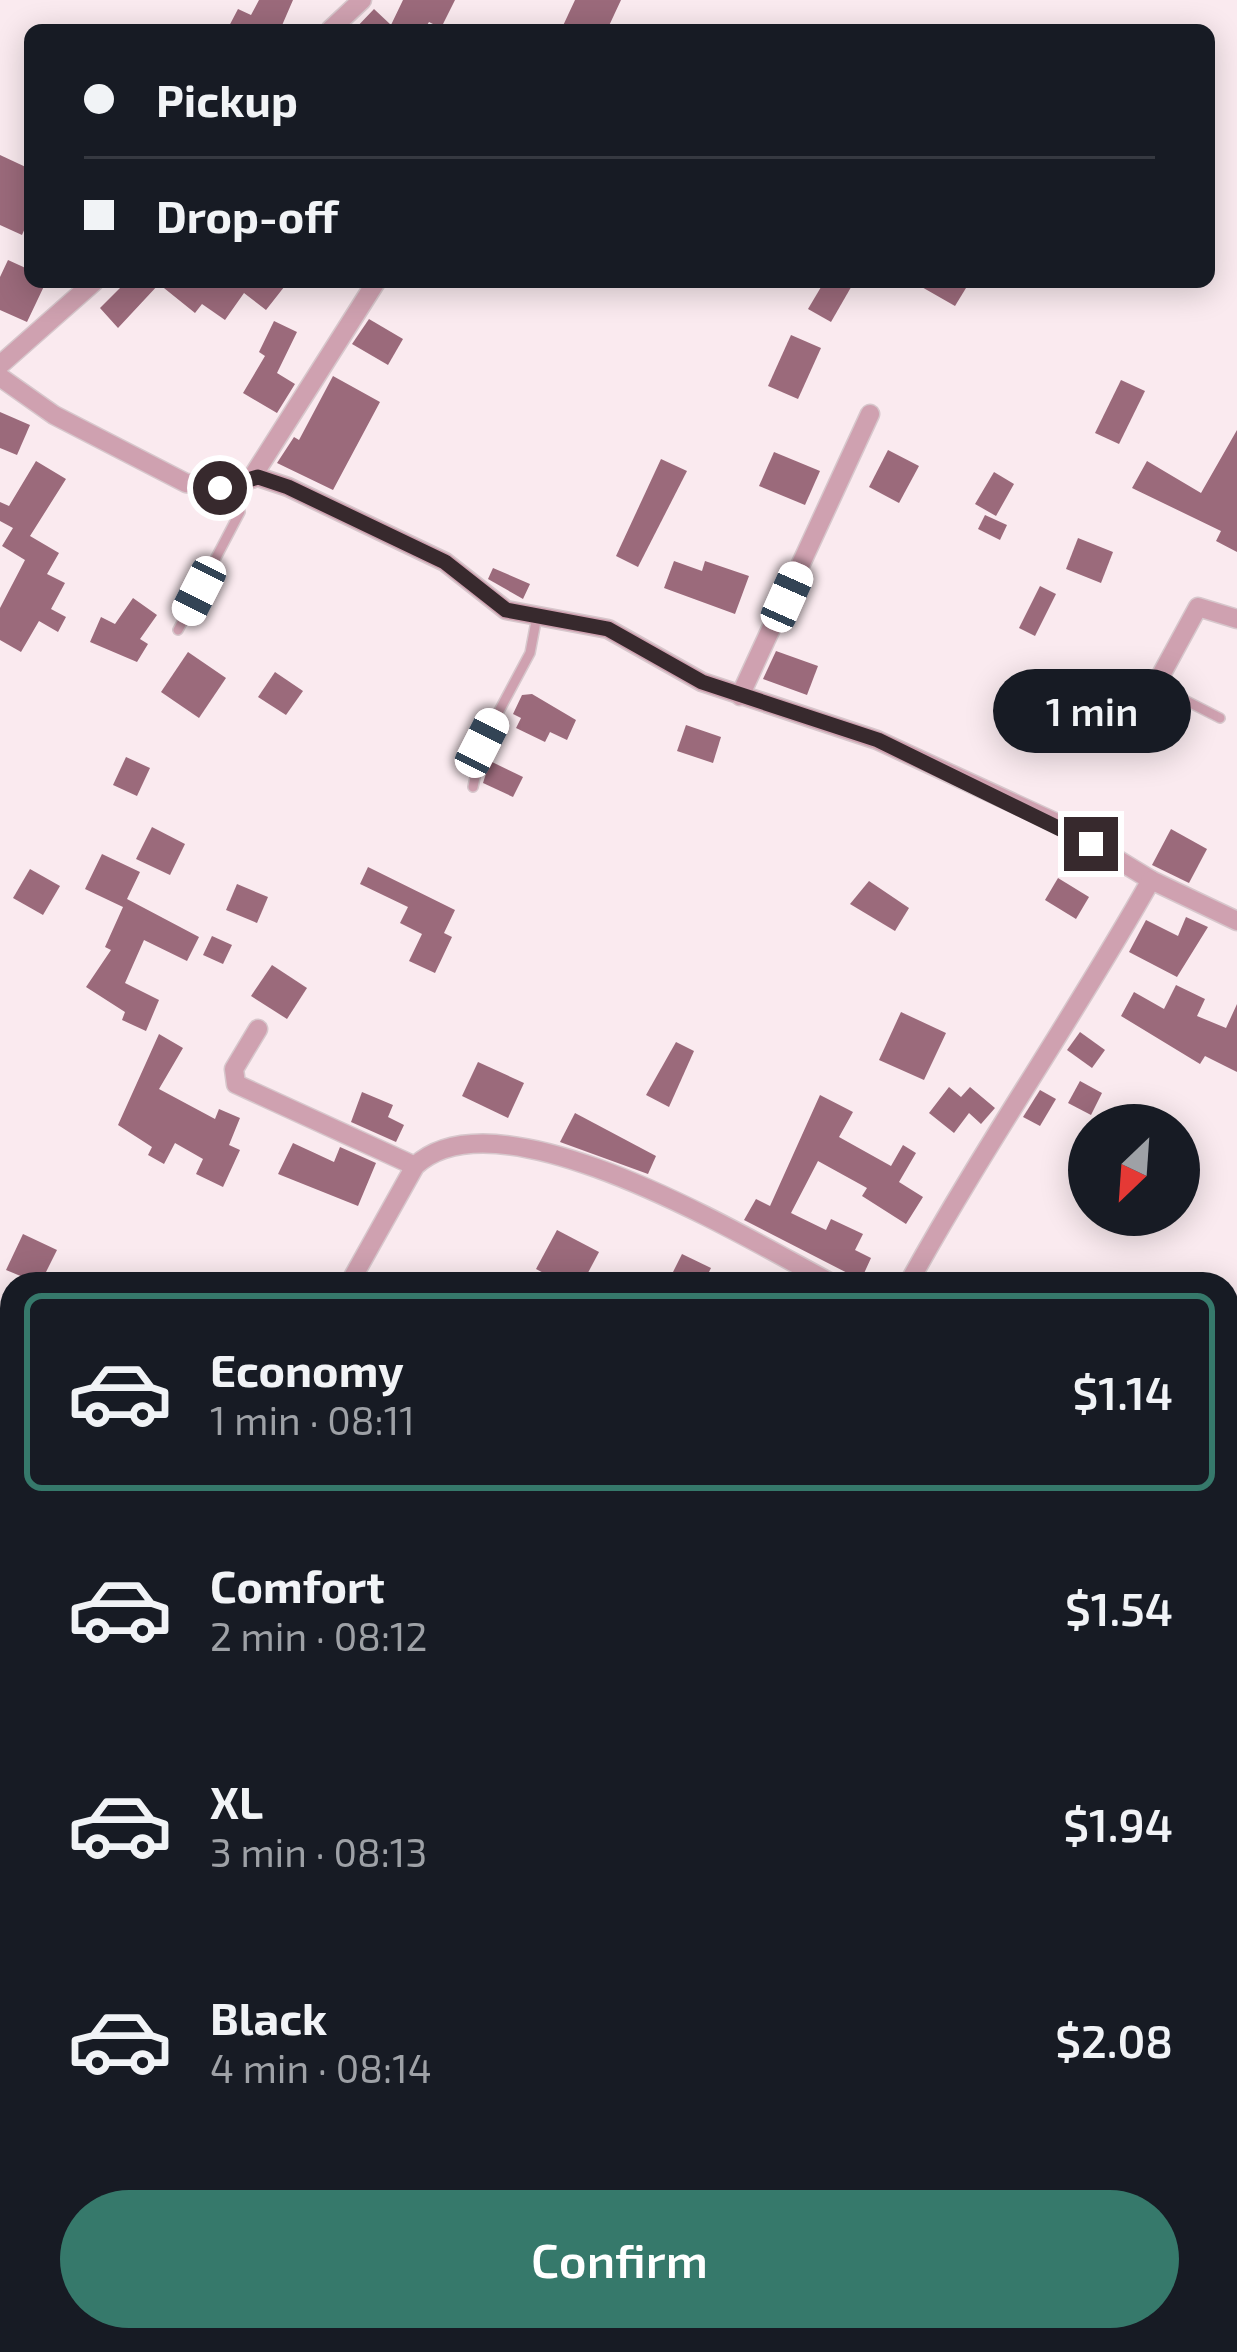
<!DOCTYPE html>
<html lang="en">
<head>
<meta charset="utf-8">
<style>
  body { margin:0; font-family:"Exo 2",sans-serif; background:#20242c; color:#f1f3f6; height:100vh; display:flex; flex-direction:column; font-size:45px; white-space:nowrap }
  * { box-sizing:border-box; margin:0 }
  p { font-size:39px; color:#9ea1a6 }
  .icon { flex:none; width:66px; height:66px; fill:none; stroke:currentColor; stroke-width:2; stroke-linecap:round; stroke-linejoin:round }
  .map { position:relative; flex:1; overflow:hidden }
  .drawer { position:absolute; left:0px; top:1272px; width:1239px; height:1080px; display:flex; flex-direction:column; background:#171b24; border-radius:36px 36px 0 0; box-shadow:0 6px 30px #0003 }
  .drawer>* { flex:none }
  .banner { position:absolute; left:24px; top:24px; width:1191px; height:264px; border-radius:18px; box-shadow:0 6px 30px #0003; display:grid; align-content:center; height:264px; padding:0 60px; background:#171b24 }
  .needle { width:78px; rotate:205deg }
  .buttons { position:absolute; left:1068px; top:1104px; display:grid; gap:24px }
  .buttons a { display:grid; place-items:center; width:132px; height:132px; border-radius:50%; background:#171b24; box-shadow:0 6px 30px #0003; font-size:60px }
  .end { position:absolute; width:54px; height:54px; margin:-27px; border:15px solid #37292d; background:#fff; box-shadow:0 0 0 6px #fff }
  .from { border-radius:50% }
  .bubble { position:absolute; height:84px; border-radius:42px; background:#171b24; box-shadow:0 6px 30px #0003; font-size:39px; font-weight:600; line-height:84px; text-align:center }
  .car { position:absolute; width:36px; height:72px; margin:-36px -18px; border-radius:15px; box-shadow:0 0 9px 3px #0007; background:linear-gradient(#fff 24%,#345 0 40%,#fff 0 76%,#345 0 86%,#fff 0) }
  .banner b { display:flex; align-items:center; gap:42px; height:114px; font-size:45px }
  .banner b+b { border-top:3px solid #363941 }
  .banner i { width:30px; height:30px; background:#f1f3f6 }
  ul { padding:21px 0 0; list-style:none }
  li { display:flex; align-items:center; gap:36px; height:198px; margin:0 24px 18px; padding:0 36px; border:6px solid transparent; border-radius:18px }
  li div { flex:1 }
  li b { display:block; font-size:45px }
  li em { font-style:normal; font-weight:600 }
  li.on { border-color:#36796b }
  li>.icon { width:108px; height:108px; stroke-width:1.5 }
  .button { display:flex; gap:24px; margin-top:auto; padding:24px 60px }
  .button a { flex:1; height:138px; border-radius:72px; background:#36796b; color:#fff; font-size:48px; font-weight:600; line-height:138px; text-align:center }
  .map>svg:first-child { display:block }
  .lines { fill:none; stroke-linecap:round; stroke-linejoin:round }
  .stream { stroke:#cc98a9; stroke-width:6 }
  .building { fill:#9b6a7b }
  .lane-casing { stroke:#d7c7cc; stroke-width:12 }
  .street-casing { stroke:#d7c7cc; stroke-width:21 }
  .primary-casing { stroke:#d7c7cc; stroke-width:33 }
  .lane { stroke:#cfa1b0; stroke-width:9 }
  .street { stroke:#cfa1b0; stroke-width:18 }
  .primary { stroke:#ad5e7b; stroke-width:30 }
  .route { stroke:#37292d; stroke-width:15 }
</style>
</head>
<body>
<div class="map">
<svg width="1237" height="2352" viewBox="0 0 1237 2352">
  <rect width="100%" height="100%" fill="#faeaef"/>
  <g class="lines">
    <g class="stream">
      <path d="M1227,1490L1237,1489"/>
      <path d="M11,2263L12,2261"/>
    </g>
  </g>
  <g class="building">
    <path d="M259,0H293L280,30H227L238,9L251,15Z"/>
    <path d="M403,0H455L441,28L429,22L424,30H354L374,9L391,25Z"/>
    <path d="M575,0H621L607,30H561Z"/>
    <path d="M0,155L30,169V217L22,235L0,225Z"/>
    <path d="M8,260L30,270V282H46L27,322L0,310V277Z"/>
    <path d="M126,282H288L266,310L244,293L225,320L202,304L195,313L159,284L118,328L100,308Z"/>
    <path d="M824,282H854L831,322L808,309Z"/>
    <path d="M913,282H955L966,288L955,306Z"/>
    <path d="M369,319L403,339L388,365L352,344Z"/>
    <path d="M274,321L297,332L277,373L295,384L277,413L243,393L265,356L259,352Z"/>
    <path d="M791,335L821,348L798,399L768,386Z"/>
    <path d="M333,376L380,402L333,490L277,463L294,437L299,440Z"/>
    <path d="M1121,380L1145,391L1119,444L1095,433Z"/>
    <path d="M0,412L30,425L17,455L0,448Z"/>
    <path d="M1237,430V552L1216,541L1221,531L1132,488L1147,461L1201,493Z"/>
    <path d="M888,450L919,466L899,503L869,487Z"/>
    <path d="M774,452L820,471L805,505L759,486Z"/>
    <path d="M661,459L687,471L638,567L616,556Z"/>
    <path d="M36,461L66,479L30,536L59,553L47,574L65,583L51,609L66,617L58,632L39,621L21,652L0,640V608L25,560L2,546L13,528L0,521V502L9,506Z"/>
    <path d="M994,472L1014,484L996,516L975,504Z"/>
    <path d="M985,515L1007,525L1000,540L978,529Z"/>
    <path d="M1078,538L1113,552L1101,583L1066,569Z"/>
    <path d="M674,561L702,571L705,561L749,576L735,614L664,588Z"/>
    <path d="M493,568L530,584L523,599L488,579Z"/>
    <path d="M1040,586L1056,594L1035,636L1019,628Z"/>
    <path d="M133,598L157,615L140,639L148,644L137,662L90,642L101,617L115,624Z"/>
    <path d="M776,651L818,666L807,695L763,679Z"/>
    <path d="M188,652L226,678L199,718L161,692Z"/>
    <path d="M275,672L303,691L286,715L258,697Z"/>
    <path d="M532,694L576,720L567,740L550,732L545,742L516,728L521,718L513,714L522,695Z"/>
    <path d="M686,725L721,737L713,763L677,751Z"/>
    <path d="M126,757L150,768L137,796L113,785Z"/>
    <path d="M490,761L523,777L513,797L483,783Z"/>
    <path d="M152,827L185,844L170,875L136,859Z"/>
    <path d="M1171,829L1207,849L1189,883L1152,865Z"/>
    <path d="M102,854L140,872L127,899L199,937L187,961L144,940L125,983L159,1000L146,1031L122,1020L125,1012L86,987L111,950L105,947L123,907L85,889Z"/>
    <path d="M368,867L455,910L444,933L452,937L435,973L409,961L422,934L400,923L408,907L360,884Z"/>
    <path d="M30,869L60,886L43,915L13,898Z"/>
    <path d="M1058,878L1089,897L1076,919L1045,900Z"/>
    <path d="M869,881L909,908L895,931L850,904Z"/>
    <path d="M237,884L268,897L257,923L226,910Z"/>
    <path d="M1186,917L1208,927L1177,977L1129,952L1146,920L1178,936Z"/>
    <path d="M212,936L232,945L223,964L203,955Z"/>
    <path d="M272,965L307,988L287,1019L251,996Z"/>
    <path d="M1176,985L1205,999L1197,1016L1226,1028L1237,1004V1072L1205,1056L1200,1064L1121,1016L1134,992L1164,1009Z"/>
    <path d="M901,1012L946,1033L924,1080L879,1060Z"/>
    <path d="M1080,1032L1105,1050L1092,1068L1067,1050Z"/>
    <path d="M159,1034L183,1048L159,1089L215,1119L219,1109L240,1118L229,1145L240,1150L223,1187L196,1174L203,1159L175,1143L164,1164L148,1155L152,1147L118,1125Z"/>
    <path d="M676,1042L694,1051L669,1107L646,1095Z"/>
    <path d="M478,1062L524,1083L508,1118L462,1096Z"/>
    <path d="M1080,1081L1102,1093L1091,1115L1068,1103Z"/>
    <path d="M949,1087L961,1097L970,1087L995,1108L981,1124L969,1113L954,1133L929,1113Z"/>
    <path d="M1040,1090L1056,1099L1040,1126L1023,1117Z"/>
    <path d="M362,1092L393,1105L388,1117L404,1125L396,1142L351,1122Z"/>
    <path d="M820,1095L853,1112L839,1137L891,1166L903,1145L916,1153L899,1182L923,1197L906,1224L862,1196L867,1188L818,1161L791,1213L826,1230L831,1219L863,1234L855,1250L871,1258L861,1280L744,1220L756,1199L770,1206Z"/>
    <path d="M575,1113L656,1156L648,1174L560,1142Z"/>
    <path d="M293,1143L334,1162L340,1147L376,1163L358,1206L278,1174Z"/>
    <path d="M557,1230L599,1252L582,1284H564L536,1269Z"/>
    <path d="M23,1234L57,1250L40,1284L6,1270Z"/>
    <path d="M682,1254L711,1268L703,1284H667Z"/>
  </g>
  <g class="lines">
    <g class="lane-casing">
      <g id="lane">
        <path d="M178,630L240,512L234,482"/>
        <path d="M1155,685L1220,718"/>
        <path d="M473,787L482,743L530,653L537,616"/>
        <path d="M1230,2198L1237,2202"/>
      </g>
    </g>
    <g class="street-casing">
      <g id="street">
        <path d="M330,30L362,0"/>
        <path d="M0,365L94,282"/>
        <path d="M0,377L54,415L186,483L220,488L258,477L288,487L445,562L506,610L608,629L702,682L877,740L1061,825L1151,880"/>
        <path d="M251,479L376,282"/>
        <path d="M740,696L870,414"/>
        <path d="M1136,721L1198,607L1237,619"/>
        <path d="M258,1029L234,1069L236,1084L415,1166"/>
        <path d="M349,1284L415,1166C499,1087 746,1238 833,1284"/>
        <path d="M908,1284C984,1146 1074,1017 1151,880L1237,921"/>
        <path d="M0,1394L12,1398"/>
        <path d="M1227,1695L1231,1689"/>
        <path d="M1227,1780L1237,1784"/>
        <path d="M1227,1927L1237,1932"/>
      </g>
    </g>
    <g class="primary-casing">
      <g id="primary">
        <path d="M1227,2154L1237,2153"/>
        <path d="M0,2297L12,2304"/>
        <path d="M77,2340L98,2352"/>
        <path d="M716,2352L740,2340"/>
      </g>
    </g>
    <use href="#lane" class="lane"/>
    <use href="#street" class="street"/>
    <use href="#primary" class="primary"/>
  </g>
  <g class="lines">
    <path class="route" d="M220,488L258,477L288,487L445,562L506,610L608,629L702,682L878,740L1091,844"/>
  </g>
</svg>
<div class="buttons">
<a><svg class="needle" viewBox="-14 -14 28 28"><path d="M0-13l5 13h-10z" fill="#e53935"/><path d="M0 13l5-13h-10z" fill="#9ea1a6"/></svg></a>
</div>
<i class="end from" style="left:220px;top:488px"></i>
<i class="end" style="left:1091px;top:844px"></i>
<div class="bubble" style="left:993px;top:669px;width:198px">1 min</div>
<i class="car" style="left:199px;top:591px;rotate:207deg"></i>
<i class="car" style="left:787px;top:597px;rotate:24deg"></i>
<i class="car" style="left:482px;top:743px;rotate:27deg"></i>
<div class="banner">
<b><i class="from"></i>Pickup</b>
<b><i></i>Drop-off</b>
</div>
<section class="drawer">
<ul>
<li class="on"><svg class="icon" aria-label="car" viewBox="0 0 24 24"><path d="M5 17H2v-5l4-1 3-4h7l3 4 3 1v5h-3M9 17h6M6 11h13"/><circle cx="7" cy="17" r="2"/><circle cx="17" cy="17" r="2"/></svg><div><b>Economy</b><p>1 min · 08:11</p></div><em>$1.14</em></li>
<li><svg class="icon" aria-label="car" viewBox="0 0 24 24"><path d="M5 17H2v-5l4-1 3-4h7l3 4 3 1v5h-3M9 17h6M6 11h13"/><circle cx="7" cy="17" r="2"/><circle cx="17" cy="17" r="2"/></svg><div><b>Comfort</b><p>2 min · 08:12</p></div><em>$1.54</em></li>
<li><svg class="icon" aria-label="car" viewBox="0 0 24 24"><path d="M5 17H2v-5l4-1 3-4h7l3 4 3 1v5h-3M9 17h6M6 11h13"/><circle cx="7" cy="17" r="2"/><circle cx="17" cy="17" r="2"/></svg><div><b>XL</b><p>3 min · 08:13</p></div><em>$1.94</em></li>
<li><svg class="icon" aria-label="car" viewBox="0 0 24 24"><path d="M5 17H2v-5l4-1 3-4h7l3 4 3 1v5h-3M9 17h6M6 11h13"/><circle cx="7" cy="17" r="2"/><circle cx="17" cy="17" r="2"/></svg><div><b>Black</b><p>4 min · 08:14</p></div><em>$2.08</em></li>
</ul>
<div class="button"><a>Confirm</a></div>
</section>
</div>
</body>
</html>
